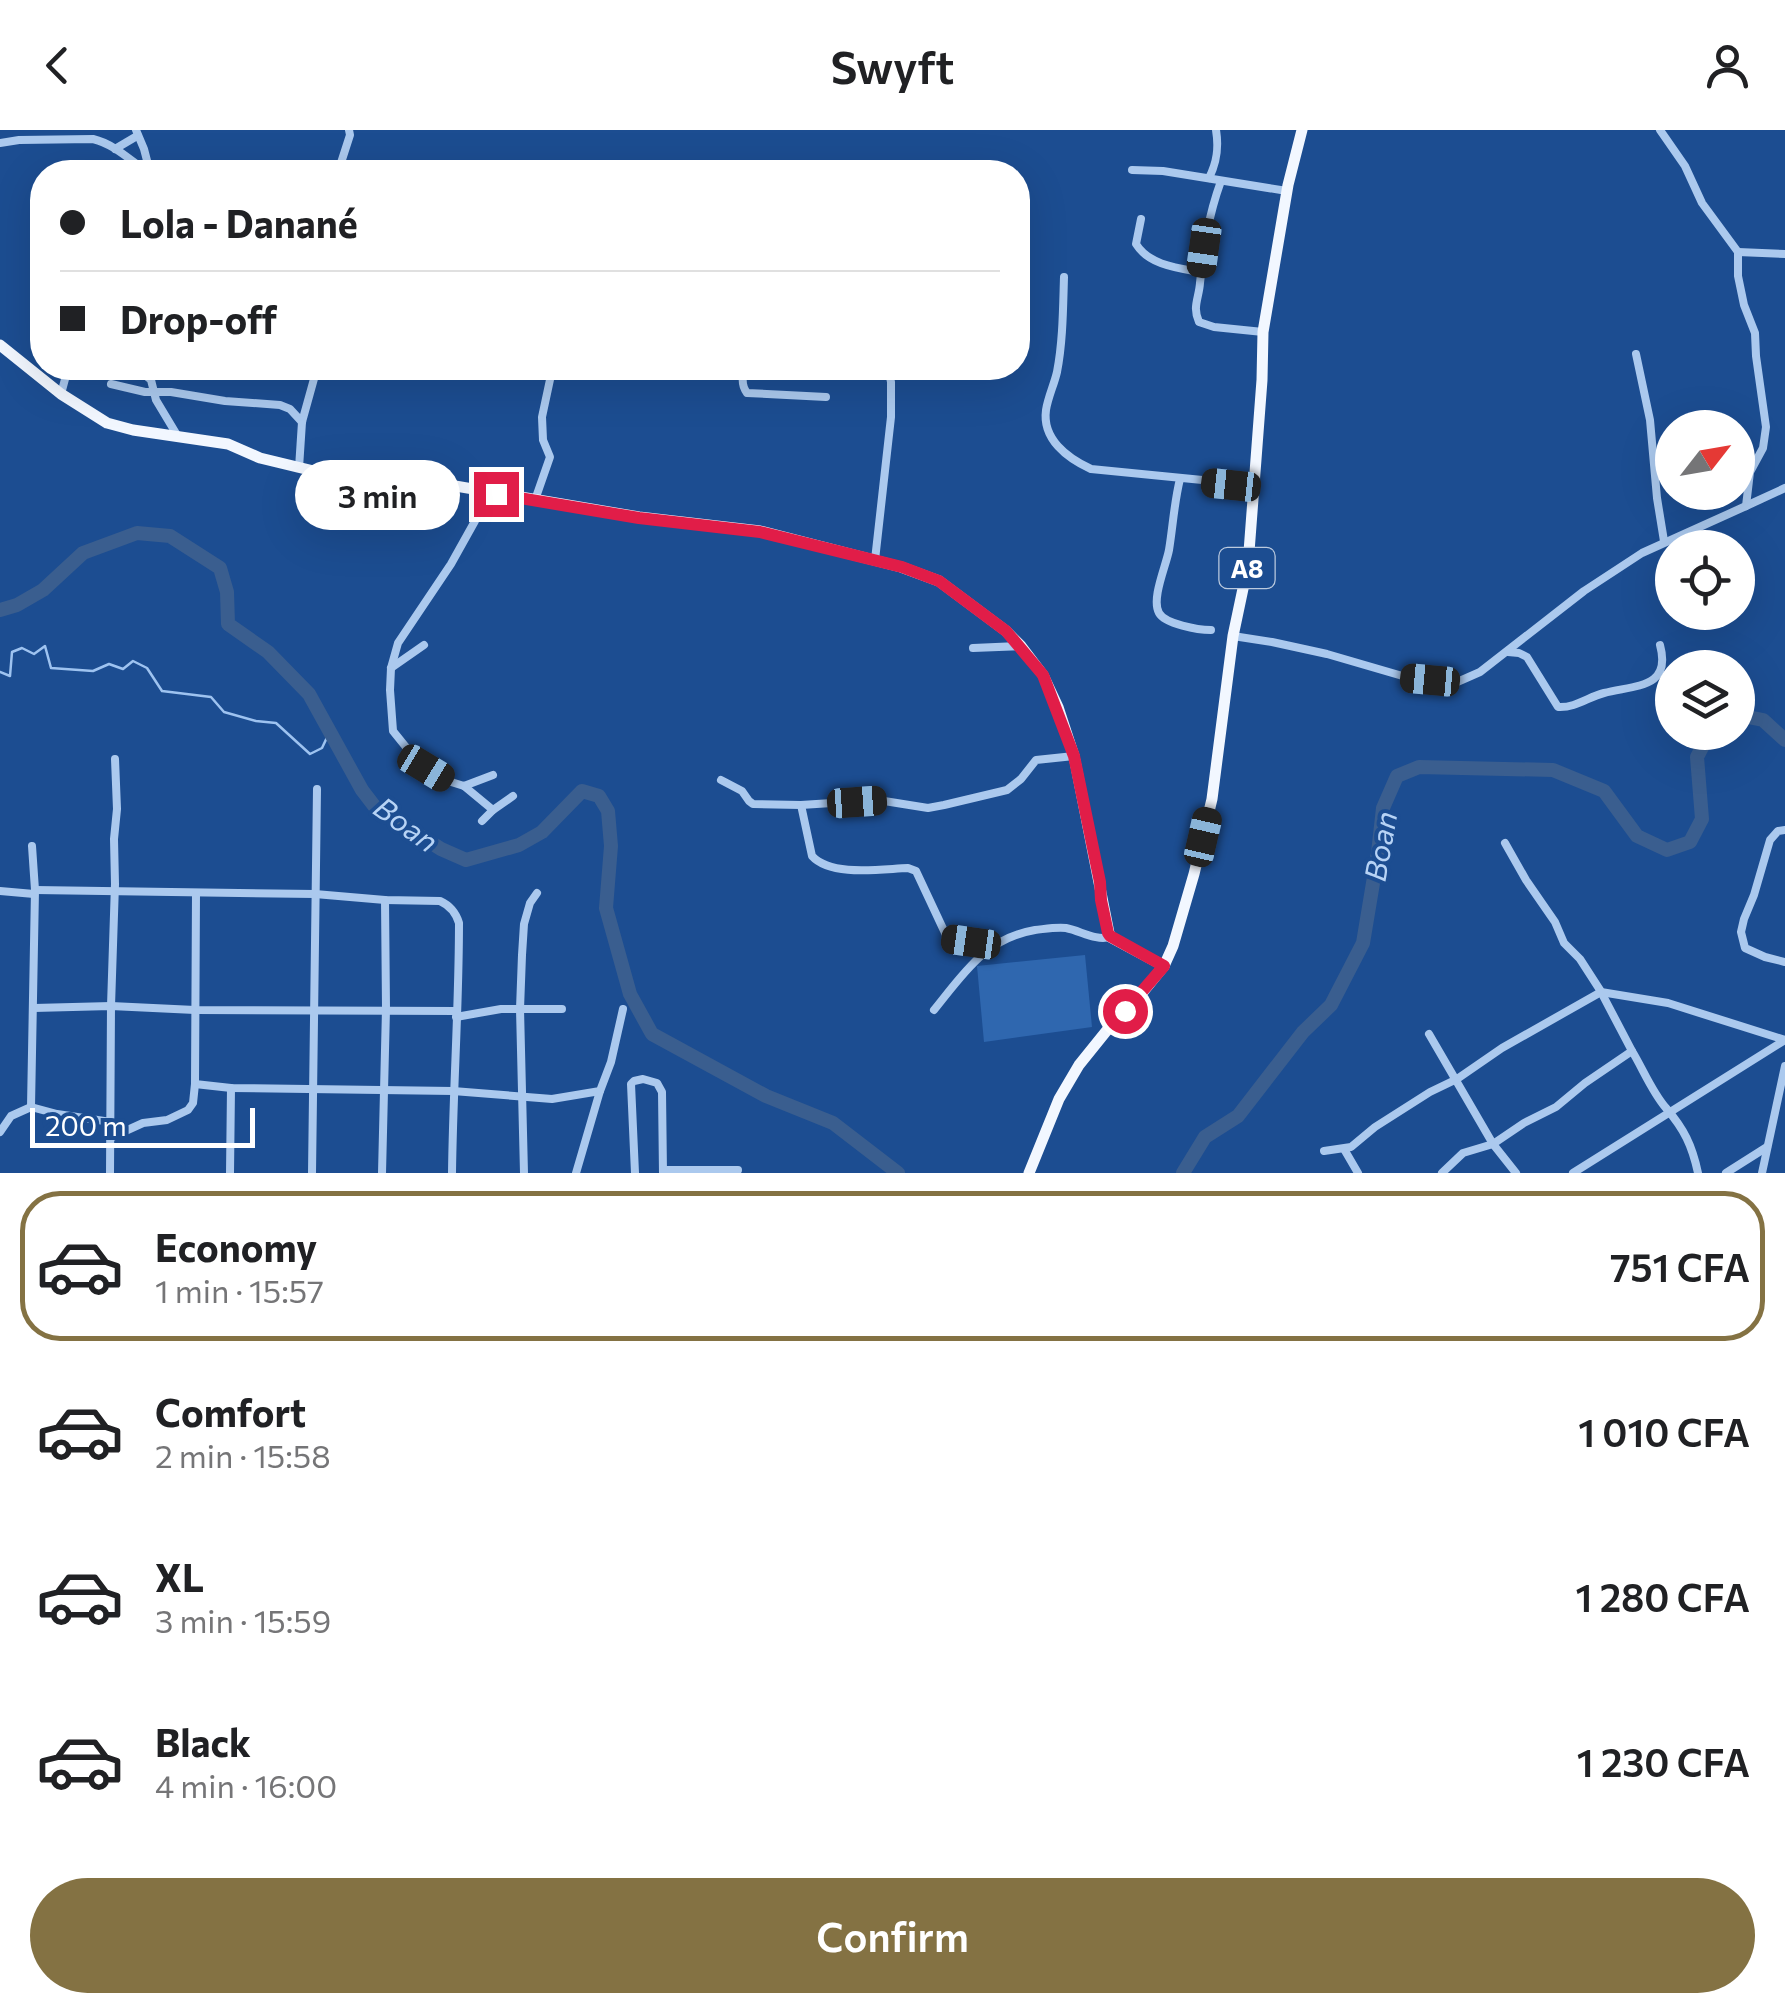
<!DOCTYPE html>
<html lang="en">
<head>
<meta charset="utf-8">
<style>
  body { margin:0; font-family:Commissioner,sans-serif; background:#f6f6f6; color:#202124; height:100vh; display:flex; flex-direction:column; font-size:38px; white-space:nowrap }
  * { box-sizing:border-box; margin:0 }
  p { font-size:32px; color:#757577 }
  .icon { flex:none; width:55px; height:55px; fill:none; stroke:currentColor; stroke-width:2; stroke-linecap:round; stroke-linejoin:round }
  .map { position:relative; height:1043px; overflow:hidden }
  .drawer { display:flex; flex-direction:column; background:#fff; flex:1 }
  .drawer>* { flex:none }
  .top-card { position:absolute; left:30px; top:30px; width:1000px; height:220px; border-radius:40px; box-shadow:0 10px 40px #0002; display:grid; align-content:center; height:220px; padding:0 30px; background:#fff }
  .needle { width:65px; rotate:59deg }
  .fabs { position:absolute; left:1655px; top:280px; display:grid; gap:20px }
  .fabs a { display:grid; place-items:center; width:100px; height:100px; border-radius:50%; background:#fff; box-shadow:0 10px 40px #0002; font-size:50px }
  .scale { position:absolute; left:30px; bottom:25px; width:225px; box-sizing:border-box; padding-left:10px; border:5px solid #fff; border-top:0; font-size:28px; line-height:35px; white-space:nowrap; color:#fff; -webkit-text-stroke:8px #1c4d91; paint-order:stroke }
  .end { position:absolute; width:45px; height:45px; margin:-22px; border:12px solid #e11d48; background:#fff; box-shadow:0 0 0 5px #fff }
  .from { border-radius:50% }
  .bubble { position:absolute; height:70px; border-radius:35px; background:#fff; box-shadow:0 10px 40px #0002; font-size:32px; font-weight:600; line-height:70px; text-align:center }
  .car { position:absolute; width:30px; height:60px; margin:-30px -15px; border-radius:12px; box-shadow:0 0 8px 2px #0007; background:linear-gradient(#222 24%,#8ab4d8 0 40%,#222 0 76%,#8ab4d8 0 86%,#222 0) }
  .top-card b { display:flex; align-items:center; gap:35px; height:95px; font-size:38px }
  .top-card b+b { border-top:2px solid #e0e0e0 }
  .top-card i { width:25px; height:25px; background:#202124 }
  ul { padding:18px 0 0; list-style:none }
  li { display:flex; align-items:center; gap:30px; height:150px; margin:0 20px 15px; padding:0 10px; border:5px solid transparent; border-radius:40px }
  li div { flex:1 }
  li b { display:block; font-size:38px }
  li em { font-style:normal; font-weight:600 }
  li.current { border-color:#847243 }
  li>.icon { width:90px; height:90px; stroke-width:1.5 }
  .button { display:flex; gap:20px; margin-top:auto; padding:20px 30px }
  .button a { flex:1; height:115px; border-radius:60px; background:#847243; color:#fff; font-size:40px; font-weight:600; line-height:115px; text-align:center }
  header { display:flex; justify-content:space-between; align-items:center; height:130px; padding:0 30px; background:#fff; font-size:45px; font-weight:600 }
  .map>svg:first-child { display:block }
  .green { fill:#2f67af }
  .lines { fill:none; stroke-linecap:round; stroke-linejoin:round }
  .stream { stroke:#9ec3f0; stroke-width:2.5 }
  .river { stroke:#3a5e8f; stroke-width:14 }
  .minor { stroke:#abc9ee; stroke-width:8 }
  .primary { stroke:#f2f7ff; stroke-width:11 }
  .route { stroke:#e11d48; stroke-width:12 }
  .labels { text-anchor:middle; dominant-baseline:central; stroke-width:8; stroke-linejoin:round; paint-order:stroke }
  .shield { fill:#1c4d91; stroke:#bbcade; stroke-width:2.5 }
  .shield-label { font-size:25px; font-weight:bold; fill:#fff }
  .water-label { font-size:30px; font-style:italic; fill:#b7d3f5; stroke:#1c4d91 }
</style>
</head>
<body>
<header><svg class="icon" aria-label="back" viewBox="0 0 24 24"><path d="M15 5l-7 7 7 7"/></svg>Swyft<svg class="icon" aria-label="person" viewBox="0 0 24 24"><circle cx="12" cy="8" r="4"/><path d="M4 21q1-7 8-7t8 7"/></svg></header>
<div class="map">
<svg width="1785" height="1043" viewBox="0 0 1785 1043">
  <rect width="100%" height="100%" fill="#1c4d91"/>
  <path class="green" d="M1085,825L1092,897L984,912L977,836Z"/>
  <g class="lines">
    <path class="stream" d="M0,542L10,546L12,522L22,518L34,524L45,516L51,538L93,541L109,534L123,539L133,531L147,538L162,561L211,567L224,582L256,591L276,593L310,624L322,618L330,601"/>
    <g class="river">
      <path d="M0,480L17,475L43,460L83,423L137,403L170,406L220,438L227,462L228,494L268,522L309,564L362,660L375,677L441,719L466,730L519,715L542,702L582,661L599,666L608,681L611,716L606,778L630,864L652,904L766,966L833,993L898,1043"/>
      <path d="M1738,585L1763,590L1785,610"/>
      <path d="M1183,1043L1205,1007L1238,986L1303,902L1331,875L1363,813L1378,723L1383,678L1397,646L1419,637L1553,640L1604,661L1637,706L1667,720L1690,712L1702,689L1697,627L1710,602"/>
    </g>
    <g class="minor">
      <path d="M136,0L144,19L150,42"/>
      <path d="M0,13L19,10L93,9C114,14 130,30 147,42"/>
      <path d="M115,19L137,6"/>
      <path d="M1132,40L1163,41L1287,61"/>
      <path d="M338,42L350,5L349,0"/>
      <path d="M1209,48C1217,32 1219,18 1216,0"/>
      <path d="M1221,51C1208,87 1204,116 1200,153C1199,168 1192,177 1199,192L1214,197L1263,202"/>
      <path d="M1141,89L1136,114C1149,135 1177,138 1200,142"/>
      <path d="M1738,122L1785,124"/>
      <path d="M1064,147C1063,178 1063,211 1057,242C1054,255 1048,267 1046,280C1042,309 1067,328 1091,339L1253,355"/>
      <path d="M1636,224L1650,290L1657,368L1664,411"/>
      <path d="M136,238L151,250L156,270L177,305"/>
      <path d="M749,238C741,243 741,255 747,263L826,267"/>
      <path d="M111,254L145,262H171L225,271L280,275L290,279L302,292"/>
      <path d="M61,264L68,238"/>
      <path d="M299,338L302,292L317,238"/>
      <path d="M1180,349C1174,373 1173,396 1169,420C1166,436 1151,469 1159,483C1165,494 1198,500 1211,500"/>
      <path d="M479,361L475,391L451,434L398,513L391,538L390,560L393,601L414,627L426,638L448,651L464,656L493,645"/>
      <path d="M535,370L550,327L543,310L542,287L551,245"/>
      <path d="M1746,376L1785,358"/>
      <path d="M875,430L891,287V252L888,238"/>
      <path d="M1233,506L1272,512L1327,524L1406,547L1455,553L1480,542L1584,461L1642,423L1746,376L1750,342L1763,318L1766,297L1756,226L1755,203L1744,175L1738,146V122L1702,73L1685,36L1660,0"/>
      <path d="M973,518L1021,516"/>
      <path d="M1508,522L1519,523L1527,527L1558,577C1576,578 1588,567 1604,563C1634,555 1672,559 1660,515"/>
      <path d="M391,538L424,515"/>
      <path d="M721,650L742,661L749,671L753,674L801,675L878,670L928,678L944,675L1007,660L1021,649L1036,630L1074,626"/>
      <path d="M464,656L493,680"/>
      <path d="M801,675L812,726C831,747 881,739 908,738L916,741L946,805L951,810L992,816"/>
      <path d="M482,691L493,680L513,666"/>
      <path d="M1785,700L1778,701L1770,710L1754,765L1744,789L1741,802L1745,818L1765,827L1785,832"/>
      <path d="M1505,713L1526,750L1555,792L1564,813L1580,829L1600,860L1632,921"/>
      <path d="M35,760L315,764L385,770L440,771C451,776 456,783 459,793C459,877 453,960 452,1043"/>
      <path d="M0,761L34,764"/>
      <path d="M34,878L111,876L195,880L456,881"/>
      <path d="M934,880C964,843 986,808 1035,800C1045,799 1055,797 1066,798C1081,801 1096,811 1110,807"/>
      <path d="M456,887L501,879H562"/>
      <path d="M1429,904L1493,1014L1516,1043"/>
      <path d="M195,954L231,958L453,961L552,969L600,961L611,932L623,879"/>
      <path d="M31,977L57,984L111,992"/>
      <path d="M0,1002L11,986L31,977L35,760L32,716"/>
      <path d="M110,1008L143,993L167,990L188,980L193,973L195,954L196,763"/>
      <path d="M1344,1019L1358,1043"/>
      <path d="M1324,1021L1351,1017L1375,997L1430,962L1457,949L1502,918L1601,862L1668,873L1785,910"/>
      <path d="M663,1040H738"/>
      <path d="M110,1043L111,876L115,754L114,709L117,679L115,629"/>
      <path d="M230,1043L231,958"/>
      <path d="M312,1043L317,659"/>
      <path d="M382,1043L386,879L385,770"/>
      <path d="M524,1043L520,879L522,825L524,794L530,773L537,763"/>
      <path d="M576,1043L600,961"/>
      <path d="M635,1043L631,954L634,951L643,949L657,953L662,962L663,1043"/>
      <path d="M1442,1043L1463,1023L1493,1014L1524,993L1556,977L1585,953L1632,921C1643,939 1652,962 1666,978C1684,999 1692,1015 1698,1043"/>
      <path d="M1573,1043L1785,910"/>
      <path d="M1726,1043L1767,1017"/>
      <path d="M1762,1043L1785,936"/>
    </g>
    <g class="primary">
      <path d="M0,215L61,264L107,293L133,300L228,314L260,328L322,343L420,350L639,387L760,401L901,437L939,451L1006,501L1021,516L1043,545L1058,577L1074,626L1109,803L1110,807L1164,836"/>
      <path d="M1029,1043L1059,969L1079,935L1108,899L1142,863L1164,836L1173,816L1194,744L1212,669L1233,506L1248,435L1262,250L1263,202L1288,55L1302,0"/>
    </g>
  </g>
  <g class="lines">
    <path class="route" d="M496,364L639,388L760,402L902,437L939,451L1006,501L1043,545L1074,626L1100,752L1101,770L1108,803L1110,806L1164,836L1125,881"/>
  </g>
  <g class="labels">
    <rect class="shield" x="1219.5" y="418" width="55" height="40" rx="8"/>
    <g class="shield-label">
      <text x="1247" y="438">A8</text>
    </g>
    <g class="water-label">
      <text transform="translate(407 693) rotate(36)">Boan</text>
      <text transform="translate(1379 716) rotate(-80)">Boan</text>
    </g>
  </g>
</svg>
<div class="fabs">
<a><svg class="needle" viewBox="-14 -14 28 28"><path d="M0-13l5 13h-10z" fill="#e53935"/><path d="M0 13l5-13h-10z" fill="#757577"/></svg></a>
<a><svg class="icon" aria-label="locate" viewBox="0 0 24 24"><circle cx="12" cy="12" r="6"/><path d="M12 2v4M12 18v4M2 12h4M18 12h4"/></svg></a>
<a><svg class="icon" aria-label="layers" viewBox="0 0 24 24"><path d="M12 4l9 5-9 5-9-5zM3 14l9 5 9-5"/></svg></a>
</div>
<div class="scale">200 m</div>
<i class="end from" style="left:1125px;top:881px"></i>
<i class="end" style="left:496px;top:364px"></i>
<div class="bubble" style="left:295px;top:330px;width:165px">3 min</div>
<i class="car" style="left:1204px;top:118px;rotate:188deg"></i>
<i class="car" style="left:1231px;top:355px;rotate:276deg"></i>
<i class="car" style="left:1430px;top:550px;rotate:275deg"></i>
<i class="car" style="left:426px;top:638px;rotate:121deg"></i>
<i class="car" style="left:857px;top:672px;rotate:86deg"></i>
<i class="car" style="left:1203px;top:707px;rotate:13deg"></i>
<i class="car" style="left:971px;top:812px;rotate:278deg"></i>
<div class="top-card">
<b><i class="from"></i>Lola - Danané</b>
<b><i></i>Drop-off</b>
</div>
</div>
<section class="drawer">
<ul>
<li class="current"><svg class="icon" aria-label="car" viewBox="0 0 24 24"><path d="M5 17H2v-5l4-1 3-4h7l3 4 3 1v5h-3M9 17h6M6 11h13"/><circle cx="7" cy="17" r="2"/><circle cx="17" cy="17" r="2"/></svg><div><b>Economy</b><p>1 min · 15:57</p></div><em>751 CFA</em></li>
<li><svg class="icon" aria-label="car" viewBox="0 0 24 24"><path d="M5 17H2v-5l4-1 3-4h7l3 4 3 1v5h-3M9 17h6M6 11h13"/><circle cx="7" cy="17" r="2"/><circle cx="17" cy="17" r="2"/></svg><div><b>Comfort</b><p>2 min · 15:58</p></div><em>1 010 CFA</em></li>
<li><svg class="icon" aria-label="car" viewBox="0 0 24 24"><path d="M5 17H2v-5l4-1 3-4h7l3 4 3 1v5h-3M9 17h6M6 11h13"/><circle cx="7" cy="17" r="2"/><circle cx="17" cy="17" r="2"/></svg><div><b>XL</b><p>3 min · 15:59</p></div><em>1 280 CFA</em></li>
<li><svg class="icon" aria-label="car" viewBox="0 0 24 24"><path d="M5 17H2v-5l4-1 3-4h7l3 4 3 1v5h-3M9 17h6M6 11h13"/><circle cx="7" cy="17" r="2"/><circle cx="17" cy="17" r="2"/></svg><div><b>Black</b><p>4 min · 16:00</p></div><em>1 230 CFA</em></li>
</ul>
<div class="button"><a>Confirm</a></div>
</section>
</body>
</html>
